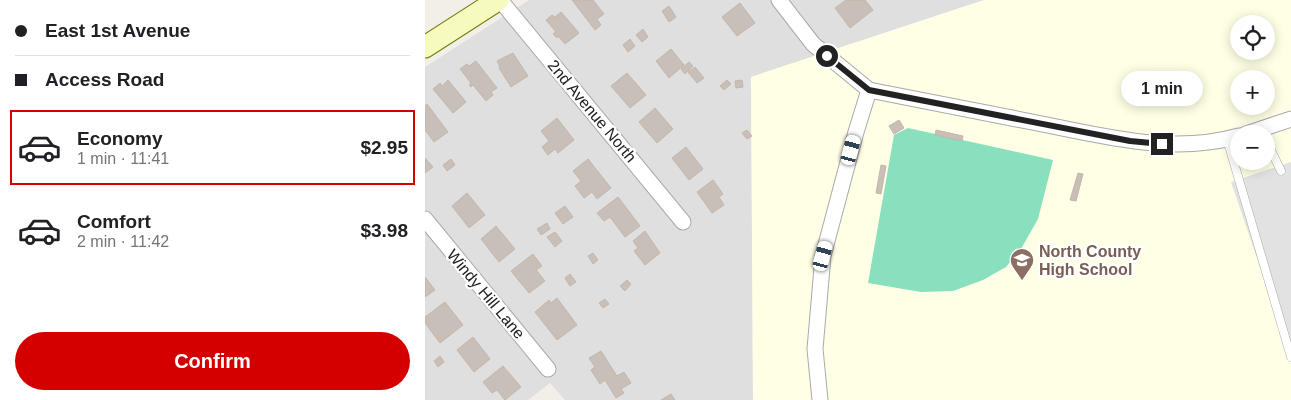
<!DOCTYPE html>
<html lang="en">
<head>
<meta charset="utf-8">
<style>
  body { margin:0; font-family:Arial,sans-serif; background:#f6f6f6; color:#202124; height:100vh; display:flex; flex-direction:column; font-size:19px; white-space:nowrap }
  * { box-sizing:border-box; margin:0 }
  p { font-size:16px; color:#757577 }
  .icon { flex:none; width:28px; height:28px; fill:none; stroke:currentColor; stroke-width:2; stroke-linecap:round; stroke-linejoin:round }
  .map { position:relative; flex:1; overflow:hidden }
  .panel { display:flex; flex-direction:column; background:#fff; width:425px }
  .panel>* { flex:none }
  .hud { display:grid; align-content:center; height:110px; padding:0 15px; background:#fff }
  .tools { position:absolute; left:805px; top:15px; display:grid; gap:10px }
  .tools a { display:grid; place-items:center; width:45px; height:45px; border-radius:50%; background:#fff; box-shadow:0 2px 12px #0003; font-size:25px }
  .end { position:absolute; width:22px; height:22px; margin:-11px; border:6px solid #222; background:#fff; box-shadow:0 0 0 2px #fff }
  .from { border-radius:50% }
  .bubble { position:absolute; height:35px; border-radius:18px; background:#fff; box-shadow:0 2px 12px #0003; font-size:16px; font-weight:700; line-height:35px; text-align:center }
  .car { position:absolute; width:15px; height:30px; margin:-15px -8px; border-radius:6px; box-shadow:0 0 4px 1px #0007; background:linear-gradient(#fff 24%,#345 0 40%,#fff 0 76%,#345 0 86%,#fff 0) }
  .hud b { display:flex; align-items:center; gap:18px; height:48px; font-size:19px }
  .hud b+b { border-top:1px solid #e0e0e0 }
  .hud i { width:12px; height:12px; background:#202124 }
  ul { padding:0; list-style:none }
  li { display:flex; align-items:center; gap:15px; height:75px; margin:0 10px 8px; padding:0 5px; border:2px solid transparent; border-radius:0px }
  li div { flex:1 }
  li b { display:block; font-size:19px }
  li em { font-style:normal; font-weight:700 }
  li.selected { border-color:#d40000 }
  li>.icon { width:45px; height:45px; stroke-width:1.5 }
  .primary-button { display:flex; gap:10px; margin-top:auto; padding:10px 15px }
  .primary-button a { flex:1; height:58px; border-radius:30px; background:#d40000; color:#fff; font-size:20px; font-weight:700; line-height:58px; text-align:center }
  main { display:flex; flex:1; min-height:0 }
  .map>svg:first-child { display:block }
  .residential { fill:#e0dfdf }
  .education { fill:#ffffe5; fill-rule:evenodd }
  .pitch { fill:#88e0be }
  .parking { fill:#e2e2e2 }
  .building { fill:#c7bfb8; stroke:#c4b6ab }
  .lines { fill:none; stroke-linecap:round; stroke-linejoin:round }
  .lane-casing { stroke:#a9a9a9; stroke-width:9 }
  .street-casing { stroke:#a9a9a9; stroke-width:17 }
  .secondary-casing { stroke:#707d05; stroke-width:23 }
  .lane { stroke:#fff; stroke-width:8 }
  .street { stroke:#fff; stroke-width:15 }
  .secondary { stroke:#f7fabf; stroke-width:21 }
  .route { stroke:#222; stroke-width:6 }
  .labels { text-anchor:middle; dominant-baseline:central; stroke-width:4.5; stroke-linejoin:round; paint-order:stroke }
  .street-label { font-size:16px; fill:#222; stroke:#fff }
  .education-label { font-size:16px; font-weight:bold; fill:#785e54; stroke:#fff; text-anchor:start }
</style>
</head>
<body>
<main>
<section class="panel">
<div class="hud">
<b><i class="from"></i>East 1st Avenue</b>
<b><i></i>Access Road</b>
</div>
<ul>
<li class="selected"><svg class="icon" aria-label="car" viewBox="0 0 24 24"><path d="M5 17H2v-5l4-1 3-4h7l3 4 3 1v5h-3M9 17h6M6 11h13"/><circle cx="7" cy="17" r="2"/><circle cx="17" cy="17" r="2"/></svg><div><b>Economy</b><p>1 min · 11:41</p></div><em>$2.95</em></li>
<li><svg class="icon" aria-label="car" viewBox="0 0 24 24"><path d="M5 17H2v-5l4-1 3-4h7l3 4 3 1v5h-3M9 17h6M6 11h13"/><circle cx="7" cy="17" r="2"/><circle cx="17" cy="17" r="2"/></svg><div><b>Comfort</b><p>2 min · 11:42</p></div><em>$3.98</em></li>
</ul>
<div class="primary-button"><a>Confirm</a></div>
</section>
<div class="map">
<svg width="866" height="400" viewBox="0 0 866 400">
  <rect width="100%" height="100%" fill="#f2efe9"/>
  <path class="residential" d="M104,0H559L326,77L328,400H140L125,383L103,400H0V67Z"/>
  <path class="education" d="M559,0H866V400H328L326,77ZM814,24H841V51H814ZM814,79H841V106H814ZM814,134H841V161H814Z"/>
  <path class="pitch" d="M483,128L628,160L613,219L596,249L581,267L558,280L528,291L496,292L443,283L469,135Z"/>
  <path class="parking" d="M866,162V358L806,182Z"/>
  <g class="building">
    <path d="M147,0H168L179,14L172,19L176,25L170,30Z"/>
    <path d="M421,0H440L448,10L425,28L410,8Z"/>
    <path d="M315,3L330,23L312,36L297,17Z"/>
    <path d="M244,6L251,17L244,22L237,11Z"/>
    <path d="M136,12L154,33L140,44L133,36L132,38L128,34L131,32L121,20L127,15L130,17Z"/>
    <path d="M218,29L223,37L217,42L211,35Z"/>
    <path d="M205,39L210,46L203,52L198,45Z"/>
    <path d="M246,49L259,65L244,78L231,61Z"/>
    <path d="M88,53L103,76L86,87L74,68L75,67L72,61Z"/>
    <path d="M51,61L72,88L66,92L68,95L61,101L48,85L46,87L44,85L46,83L35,69L42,64L44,66Z"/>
    <path d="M264,62L268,66L260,74L256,69Z"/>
    <path d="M270,67L279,78L272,83L263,72Z"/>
    <path d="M202,73L221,95L205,108L186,86Z"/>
    <path d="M23,80L41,102L28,113L8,89L15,83L17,86Z"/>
    <path d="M302,80L306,84L299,90L295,86Z"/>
    <path d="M317,80L318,87L311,88L310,81Z"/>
    <path d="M2,104L23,132L9,142L0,130V106Z"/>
    <path d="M230,108L248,129L232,143L214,122Z"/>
    <path d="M132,118L149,140L133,153L130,149L123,155L117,147L124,141L116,131Z"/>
    <path d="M474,120L479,128L469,134L464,126Z"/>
    <path d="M322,130L327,136L322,139L317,133Z"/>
    <path d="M511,130L538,136L537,141L510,135Z"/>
    <path d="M261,147L278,169L264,180L247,158Z"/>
    <path d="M0,158L8,167L0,173Z"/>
    <path d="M26,159L30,165L22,171L18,165Z"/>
    <path d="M163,159L186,188L172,199L167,192L159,198L150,186L156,181L148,171Z"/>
    <path d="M456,165L461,166L456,194L451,193Z"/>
    <path d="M653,173L658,174L651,201L645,200Z"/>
    <path d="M288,180L298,194L294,197L299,205L287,213L272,192Z"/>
    <path d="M42,193L60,215L44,228L27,206Z"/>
    <path d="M193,197L215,226L200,237L185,217L179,221L172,213Z"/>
    <path d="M140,206L148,217L138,224L130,213Z"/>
    <path d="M122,223L125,229L116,235L112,229Z"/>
    <path d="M71,226L90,249L74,262L56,239Z"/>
    <path d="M220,231L235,253L220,265L209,251L213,248L208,241Z"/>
    <path d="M130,232L137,241L130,247L122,237Z"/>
    <path d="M168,253L173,260L168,264L163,256Z"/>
    <path d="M108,254L117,266L111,270L120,281L104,293L86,271Z"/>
    <path d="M145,274L151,282L145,286L140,278Z"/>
    <path d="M0,277L10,290L0,297Z"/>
    <path d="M202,280L206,284L200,291L195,286Z"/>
    <path d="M132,298L152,325L132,340L110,312L124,300L126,303Z"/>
    <path d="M180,299L184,304L178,308L174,303Z"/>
    <path d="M20,302L38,325L15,343L0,323V317Z"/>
    <path d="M48,337L65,359L49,372L32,350Z"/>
    <path d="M176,351L192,376L199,372L206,383L196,389L199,393L191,398L180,380L175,384L166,370L170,367L164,358Z"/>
    <path d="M15,356L19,362L13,367L9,361Z"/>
    <path d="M78,366L96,387L80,400L72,390L67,393L58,382Z"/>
    <path d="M246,394L250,400H236Z"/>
  </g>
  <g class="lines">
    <g class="lane-casing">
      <g id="lane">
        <path d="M802,139L866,357"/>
        <path d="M841,140L856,171"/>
      </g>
    </g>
    <g class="street-casing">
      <g id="street">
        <path d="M75,0L258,222"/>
        <path d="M354,0L388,44L444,90"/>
        <path d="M821,134L866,119"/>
        <path d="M0,219L123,369"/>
        <path d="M395,400L390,349L398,256L431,132L444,90C500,101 556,112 612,123C679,136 746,155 814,136"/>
      </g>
    </g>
    <g class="secondary-casing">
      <path id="secondary" d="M0,47L73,0"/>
    </g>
    <use href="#lane" class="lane"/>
    <use href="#street" class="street"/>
    <use href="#secondary" class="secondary"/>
  </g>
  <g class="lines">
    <path class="route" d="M402,56L444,90L705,141L737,144"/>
  </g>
  <defs>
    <g id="school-pin" transform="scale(1.25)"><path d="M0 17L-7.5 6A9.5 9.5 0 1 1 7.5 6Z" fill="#8d6e63" stroke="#fff"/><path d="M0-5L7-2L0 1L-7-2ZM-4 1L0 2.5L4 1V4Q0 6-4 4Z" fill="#fff"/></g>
  </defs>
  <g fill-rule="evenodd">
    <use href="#school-pin" x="597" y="260"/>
  </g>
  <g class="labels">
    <g class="street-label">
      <text transform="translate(167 111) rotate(50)">2nd Avenue North</text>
      <text transform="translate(61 294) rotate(50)">Windy Hill Lane</text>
    </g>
    <g class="education-label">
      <text x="614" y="251">North County<tspan x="614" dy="18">High School</tspan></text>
    </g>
  </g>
</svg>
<div class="tools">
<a><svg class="icon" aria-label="locate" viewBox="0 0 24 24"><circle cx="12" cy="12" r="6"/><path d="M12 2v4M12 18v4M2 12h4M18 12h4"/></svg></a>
<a>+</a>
<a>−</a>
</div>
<i class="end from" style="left:402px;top:56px"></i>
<i class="end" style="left:737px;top:144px"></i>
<div class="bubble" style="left:696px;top:71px;width:82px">1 min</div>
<i class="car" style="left:426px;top:150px;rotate:15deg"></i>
<i class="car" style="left:398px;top:256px;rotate:15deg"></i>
</div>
</main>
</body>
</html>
